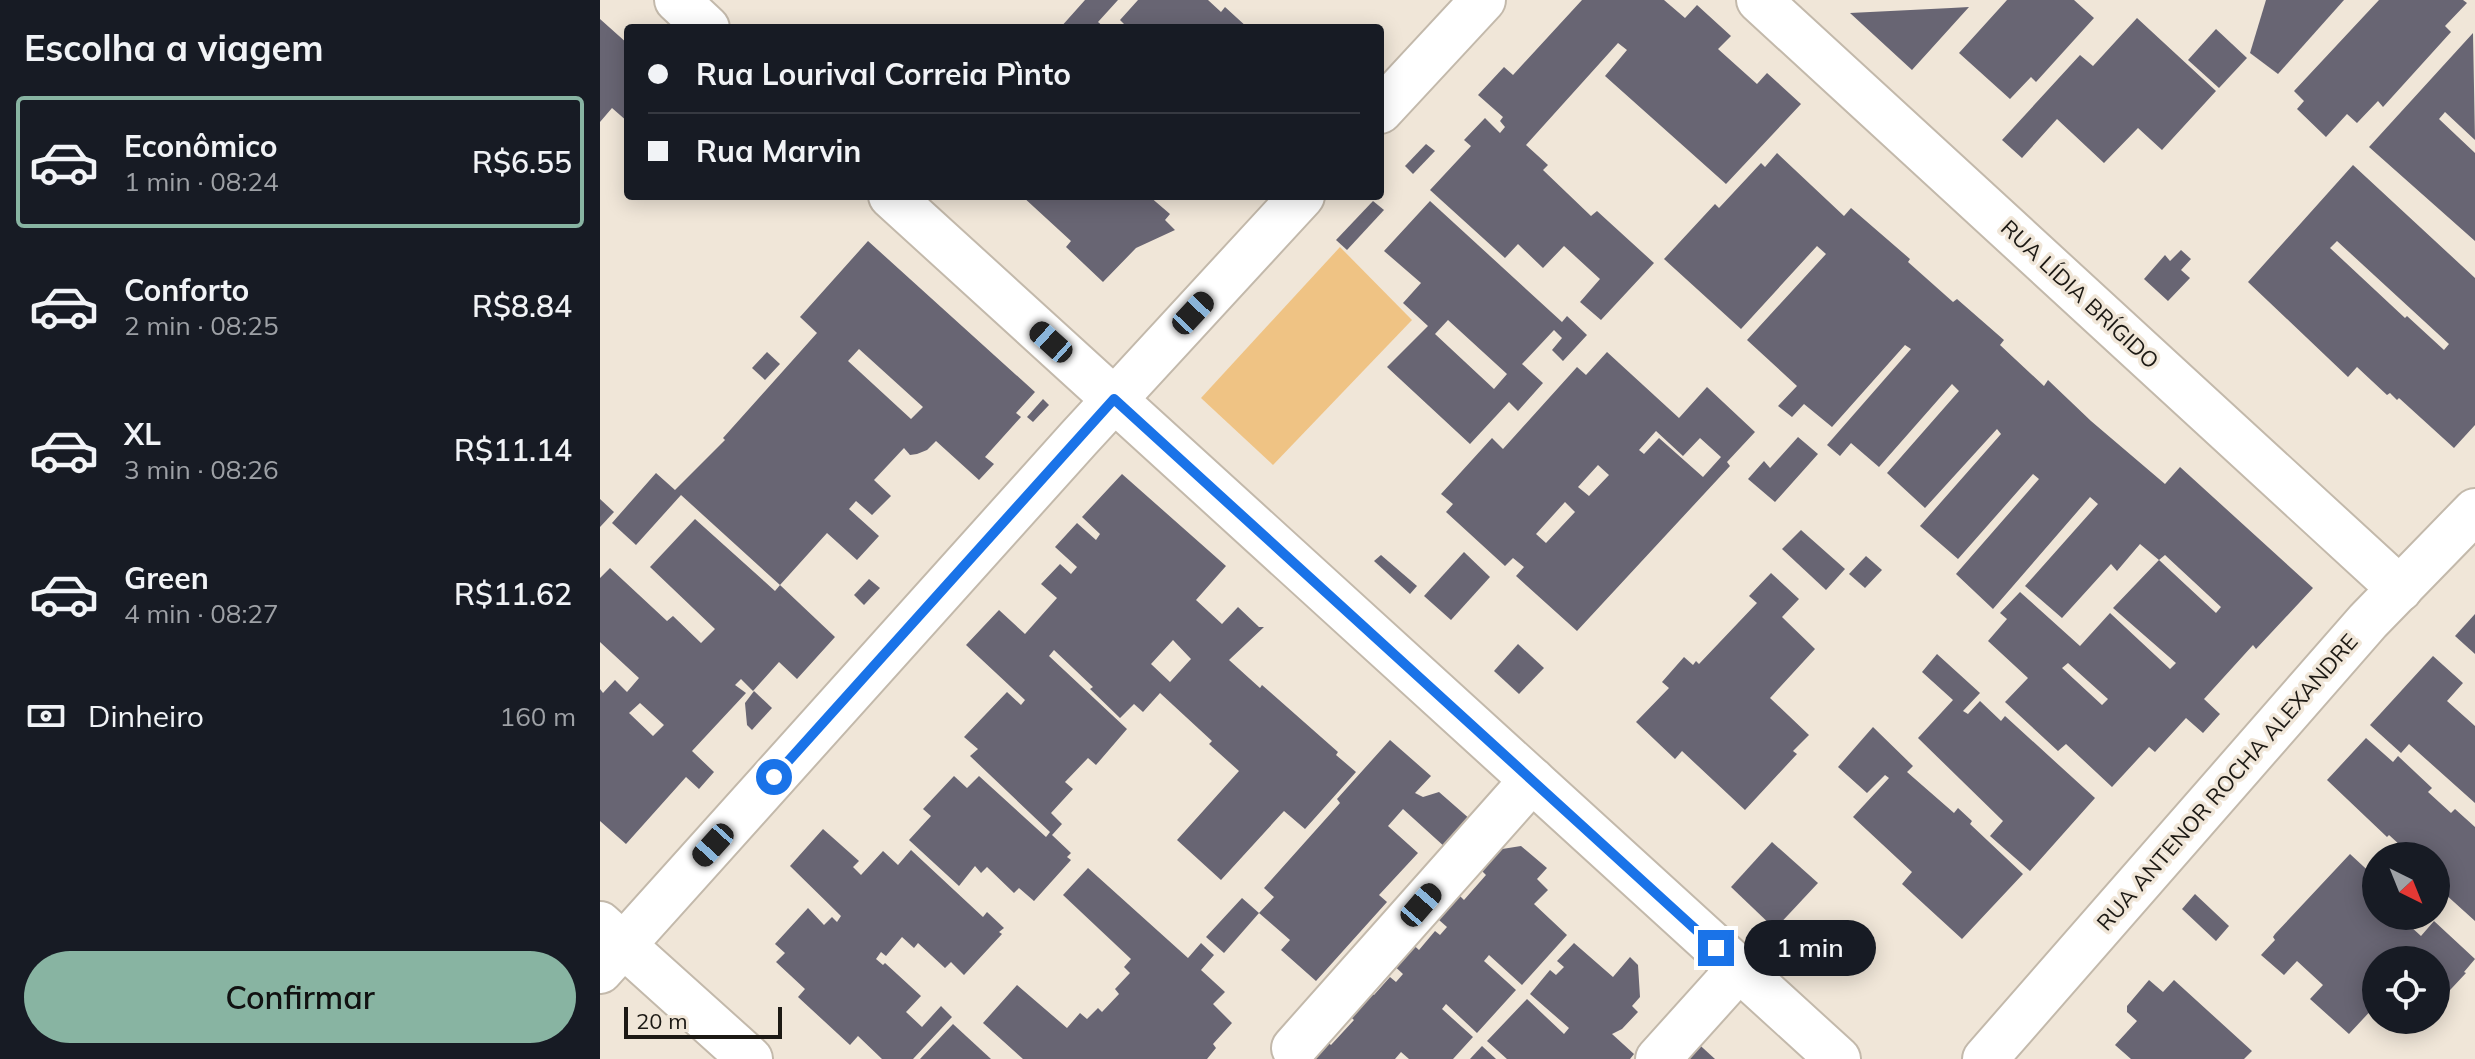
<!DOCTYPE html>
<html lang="pt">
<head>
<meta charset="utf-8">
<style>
  body { margin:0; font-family:Mulish,sans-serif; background:#20242c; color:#f1f3f6; height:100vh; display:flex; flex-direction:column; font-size:30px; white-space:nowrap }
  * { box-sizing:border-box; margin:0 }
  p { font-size:26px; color:#9ea1a6 }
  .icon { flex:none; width:44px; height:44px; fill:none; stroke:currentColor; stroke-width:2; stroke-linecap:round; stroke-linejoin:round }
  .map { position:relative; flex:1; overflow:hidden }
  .side { display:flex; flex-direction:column; background:#171b24; width:600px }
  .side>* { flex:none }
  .top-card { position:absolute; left:24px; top:24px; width:760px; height:176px; border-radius:8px; box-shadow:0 4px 20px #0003; display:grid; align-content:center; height:176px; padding:0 24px; background:#171b24 }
  .needle { width:52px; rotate:137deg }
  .fabs { position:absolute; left:1762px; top:842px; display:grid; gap:16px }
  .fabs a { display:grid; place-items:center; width:88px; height:88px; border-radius:50%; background:#171b24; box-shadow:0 4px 20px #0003; font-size:40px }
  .scale { position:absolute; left:24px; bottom:20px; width:158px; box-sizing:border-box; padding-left:8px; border:4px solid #1c1914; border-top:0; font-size:22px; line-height:28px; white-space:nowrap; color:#1c1914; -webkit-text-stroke:6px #f0e6d8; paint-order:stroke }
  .end { position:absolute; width:36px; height:36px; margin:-18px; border:10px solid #1a73e8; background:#fff; box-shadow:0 0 0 4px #fff }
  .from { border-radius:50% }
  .bubble { position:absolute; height:56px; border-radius:28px; background:#171b24; box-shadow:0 4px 20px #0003; font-size:26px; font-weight:600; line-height:56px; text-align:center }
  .car { position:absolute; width:24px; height:48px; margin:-24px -12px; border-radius:10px; box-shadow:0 0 6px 2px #0007; background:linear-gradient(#222 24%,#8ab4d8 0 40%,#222 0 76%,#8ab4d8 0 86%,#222 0) }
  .top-card b { display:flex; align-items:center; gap:28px; height:76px; font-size:30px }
  .top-card b+b { border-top:2px solid #363941 }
  .top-card i { width:20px; height:20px; background:#f1f3f6 }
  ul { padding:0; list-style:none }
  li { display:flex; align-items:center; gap:24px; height:132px; margin:0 16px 12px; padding:0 8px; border:4px solid transparent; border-radius:8px }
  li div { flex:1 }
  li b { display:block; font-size:30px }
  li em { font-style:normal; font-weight:600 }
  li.current { border-color:#88b4a2 }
  li>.icon { width:72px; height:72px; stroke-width:1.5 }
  h2 { padding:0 24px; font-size:36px; line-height:96px }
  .pay { display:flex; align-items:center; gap:20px; height:88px; padding:0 24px; font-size:30px }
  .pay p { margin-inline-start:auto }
  .button { display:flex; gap:16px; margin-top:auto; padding:16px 24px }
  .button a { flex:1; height:92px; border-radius:48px; background:#88b4a2; color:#111; font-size:32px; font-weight:600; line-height:92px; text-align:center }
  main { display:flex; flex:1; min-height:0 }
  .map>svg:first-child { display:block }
  .park { fill:#efc384 }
  .building { fill:#686573; fill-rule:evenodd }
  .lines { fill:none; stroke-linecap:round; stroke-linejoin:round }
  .minor-casing { stroke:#c3b9ab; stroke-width:48 }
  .tertiary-casing { stroke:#c3b9ab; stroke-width:48 }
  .minor { stroke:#fff; stroke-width:44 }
  .tertiary { stroke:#fff; stroke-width:44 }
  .route { stroke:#1a73e8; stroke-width:10 }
  .labels { text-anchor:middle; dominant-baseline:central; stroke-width:7; stroke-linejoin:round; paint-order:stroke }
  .street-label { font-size:22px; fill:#1c1914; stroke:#f0e6d8 }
</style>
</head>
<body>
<main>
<section class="side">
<h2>Escolha a viagem</h2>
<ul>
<li class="current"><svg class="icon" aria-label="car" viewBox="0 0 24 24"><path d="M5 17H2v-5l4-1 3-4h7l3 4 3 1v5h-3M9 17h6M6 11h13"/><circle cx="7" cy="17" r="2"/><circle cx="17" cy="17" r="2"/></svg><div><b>Econômico</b><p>1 min · 08:24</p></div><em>R$6.55</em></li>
<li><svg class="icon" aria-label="car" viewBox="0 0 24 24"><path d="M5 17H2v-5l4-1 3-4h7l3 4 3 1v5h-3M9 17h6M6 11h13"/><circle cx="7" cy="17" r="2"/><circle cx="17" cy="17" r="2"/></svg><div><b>Conforto</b><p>2 min · 08:25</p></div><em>R$8.84</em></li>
<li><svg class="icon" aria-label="car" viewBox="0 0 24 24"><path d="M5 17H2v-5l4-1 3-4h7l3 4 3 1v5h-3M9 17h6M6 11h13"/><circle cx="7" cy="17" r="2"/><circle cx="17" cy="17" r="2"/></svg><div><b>XL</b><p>3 min · 08:26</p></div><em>R$11.14</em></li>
<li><svg class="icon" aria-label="car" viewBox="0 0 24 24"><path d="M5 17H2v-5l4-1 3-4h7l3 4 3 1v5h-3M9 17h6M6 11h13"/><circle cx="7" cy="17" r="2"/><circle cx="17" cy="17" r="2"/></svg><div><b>Green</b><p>4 min · 08:27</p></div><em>R$11.62</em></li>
</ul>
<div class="pay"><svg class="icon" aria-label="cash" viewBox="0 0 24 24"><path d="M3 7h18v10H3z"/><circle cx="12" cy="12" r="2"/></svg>Dinheiro<p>160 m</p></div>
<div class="button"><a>Confirmar</a></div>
</section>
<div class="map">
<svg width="1875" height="1059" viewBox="0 0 1875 1059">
  <rect width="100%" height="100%" fill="#f0e6d8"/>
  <path class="park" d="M740,247L812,320L673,465L601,398Z"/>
  <g class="building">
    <path d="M485,0H518L498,22L505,28H460Z"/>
    <path d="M538,0H608L621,12L625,7L648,28H528L520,20Z"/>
    <path d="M982,0H1064L1085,18L1097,5L1131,36L1118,49L1157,84L1167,73L1201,104L1126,184L1005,76L1027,50L1018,43L926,145L948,165L943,170L991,216L997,211L1054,263L1001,320L980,302L1000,279L964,246L943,268L918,244L905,258L830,190L871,146L864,140L885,118L900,133L905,127L900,121L903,117L878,95L904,67L913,75Z"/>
    <path d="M1407,0H1474L1494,18L1436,82L1431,77L1410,99L1359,53Z"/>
    <path d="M1666,0H1744L1678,74L1650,53Z"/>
    <path d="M1779,0H1863L1867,3L1845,26L1851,32L1783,107L1778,101L1757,123L1747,114L1726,137L1697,109L1704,101L1694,91Z"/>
    <path d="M1369,7L1312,70L1250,13L1351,8Z"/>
    <path d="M1537,18L1616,91L1562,150L1538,128L1504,163L1457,119L1422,158L1402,140L1480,55L1493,66Z"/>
    <path d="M0,19L28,44V122L12,108L0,122Z"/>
    <path d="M1616,29L1647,58L1619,88L1588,60Z"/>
    <path d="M1873,33L1875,140L1845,112L1839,119L1875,153V241L1769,147Z"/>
    <path d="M826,144L835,151L813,174L805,166Z"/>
    <path d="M1177,153L1244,216L1251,208L1310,259L1308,262L1353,302L1357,299L1404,340L1400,345L1444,386L1448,380L1491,421L1565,484L1580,467L1713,588L1656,649L1653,645L1604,699L1620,714L1603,733L1586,718L1555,752L1549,747L1512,787L1466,744L1458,751L1405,702L1428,678L1388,641L1407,619L1400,613L1420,592L1480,646L1510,613L1570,669L1576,663L1513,608L1559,560L1616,613L1621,607L1565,555L1559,560L1540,544L1517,571L1511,564L1462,618L1425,586L1498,504L1490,497L1393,609L1356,574L1439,479L1433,474L1358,559L1320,526L1401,434L1397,429L1325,508L1287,473L1359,391L1352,384L1279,467L1251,443L1240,456L1227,445L1311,349L1305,345L1232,427L1204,404L1192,417L1178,406L1197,386L1147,340L1226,254L1217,246L1141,329L1064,259L1115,204L1119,208L1161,163L1165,167ZM1468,663L1508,699L1502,705L1462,668Z"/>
    <path d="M1753,165L1875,278V425L1854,448L1799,398L1797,400L1790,393L1787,395L1757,367L1748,377L1648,282ZM1737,241L1849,344L1844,350L1807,316L1805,318L1730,248Z"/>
    <path d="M422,196H549L570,214L565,220L575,230L536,248L503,282L466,247L471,241Z"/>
    <path d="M773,201L784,210L747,250L736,240Z"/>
    <path d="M830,201L962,322L967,316L987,335L963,361L952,350L962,338L954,330L922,364L943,383L918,411L909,402L870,444L787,367L828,326L803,303L821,283L784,251ZM848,320L907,374L894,389L835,334Z"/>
    <path d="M268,241L435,392L416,413L421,417L385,457L394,464L379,480L336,441L327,450L317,454L310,455L304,448L274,480L291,496L272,515L256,501L249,509L279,536L257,560L227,533L180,585L81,495L36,545L12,523L56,473L75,490L125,440L123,438L217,333L200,317ZM259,349L323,407L311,419L248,361Z"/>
    <path d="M1581,250L1591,259L1581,270L1590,278L1568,301L1544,279L1565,255L1570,261Z"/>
    <path d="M167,352L180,364L165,380L152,368Z"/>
    <path d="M1007,352L1079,418L1107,387L1155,432L1127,462L1130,466L977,631L916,576L924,567L913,558L905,566L846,512L853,504L841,494L892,438L903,449L977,367L986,375ZM1056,431L1083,456L1100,438L1121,457L1103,477L1059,438L1044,454L1039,450ZM998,465L1009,475L989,496L978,487ZM965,502L975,512L946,543L936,534Z"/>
    <path d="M443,399L449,405L433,422L427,417Z"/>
    <path d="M1198,437L1218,454L1175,502L1148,479L1164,461L1170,468Z"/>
    <path d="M522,474L626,566L596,600L622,624L638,607L659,627H664L629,660L660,688L662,685L738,752L736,755L756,772L705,829L684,811L621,880L577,840L639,771L609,744L612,741L560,693L543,712L534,704L520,718L490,689L493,687L454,650L449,656L527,729L496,765L488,758L465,782L473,789L451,813L462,824L452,835L471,853L467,857L471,860L434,901L419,888L414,893L387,867L381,873L375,866L359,886L309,840L331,816L323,809L354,776L367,788L379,776L446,837L450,832L370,756L378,749L364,737L407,692L421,705L425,700L366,645L399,610L425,634L457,598L441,584L460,564L471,574L477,567L455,547L477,523L496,540L500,534L482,517ZM573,640L591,659L570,682L551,664Z"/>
    <path d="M0,499L14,512L0,527Z"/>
    <path d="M95,519L175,591L180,585L235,637L197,679L179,662L153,691L141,679L135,685L146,693L92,751L114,772L99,789L86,777L26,844L0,821V689L3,693L15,680L27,692L39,678L0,642V578L10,568L67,621L73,616L101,643L115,629L50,567ZM40,703L64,725L53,736L29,713Z"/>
    <path d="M1201,530L1245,569L1226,590L1182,549Z"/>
    <path d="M864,552L890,577L851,620L824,596Z"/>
    <path d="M781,555L817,586L810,594L774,561Z"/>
    <path d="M1266,556L1282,570L1265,588L1249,574Z"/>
    <path d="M1171,573L1199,599L1182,617L1215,649L1170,698L1209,735L1193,751L1197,754L1145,810L1082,751L1075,759L1036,722L1069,688L1062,682L1084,657L1093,665L1096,661L1099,664L1157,603L1149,596Z"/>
    <path d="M269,579L280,588L264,605L254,595Z"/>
    <path d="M1875,614V654L1855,636Z"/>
    <path d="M918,644L944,668L919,694L894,671Z"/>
    <path d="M1337,654L1380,693L1363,711L1368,714L1380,701L1401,721L1405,716L1495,798L1430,871L1390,836L1403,821L1318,738L1353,700L1322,672Z"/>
    <path d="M1833,656L1863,683L1847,701L1875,726V803L1809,744L1801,753L1770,725Z"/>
    <path d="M154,691L172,708L152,730L147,725L145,703Z"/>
    <path d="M1273,727L1313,766L1307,772L1354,813L1358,808L1372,821L1370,824L1423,874L1362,939L1302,884L1312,872L1253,817L1289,778L1285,775L1267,793L1238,767Z"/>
    <path d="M1766,738L1793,762L1798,756L1832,788L1828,792L1851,813L1855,809L1875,827V921L1844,893L1846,890L1836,881V856H1812L1789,835L1787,837L1727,780Z"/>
    <path d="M790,740L831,776L815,793L823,797L839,792L871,820L846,848L803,809L788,826L818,853L779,895L787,902L716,981L681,950L690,940L659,913L624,953L606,937L642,898L659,913L674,897L664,888L740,803L737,799Z"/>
    <path d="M223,829L259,861L253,867L261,875L283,851L298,865L311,850L383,917L387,912L404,928L399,932L402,934L364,975L351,962L345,968L318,943L314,948L302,937L286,956L281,952L276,959L283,965L285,963L321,996L306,1012L322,1027L341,1006L352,1017L313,1059H282L258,1036L250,1045L198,997L205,989L176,962L185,953L175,944L208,908L224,925L232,917L237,922L241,916L190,866Z"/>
    <path d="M1172,842L1218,883L1175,929L1131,887Z"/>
    <path d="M921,846L947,868L937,879L948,890L934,904L967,935L922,985L889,955L884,961L916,990L877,1033L846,1004L842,1009L873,1037L853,1059H809L801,1052L795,1059H702L721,1037L731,1045L754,1020L744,1011L765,988L774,995L790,977L796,982L803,974L789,961L808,940L819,950L835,931L840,935L847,927L831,913L853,889L864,900L886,875L881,870L896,850Z"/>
    <path d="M1750,854L1776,878V916H1799L1821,936L1834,921L1875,959L1864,972L1866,973L1836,1005V960H1776V1005L1749,1034L1710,999L1723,985L1697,961L1684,975L1661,955L1675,940L1673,937L1675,934Z"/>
    <path d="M488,868L588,958L601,943L614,955L601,970L625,992L613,1004L632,1023L613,1044L616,1048L607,1059H423L383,1023L417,985L467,1028L480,1013L487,1019L498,1008L502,1012L519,994L515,989L530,973L524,967L531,959L463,895Z"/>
    <path d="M1595,894L1629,926L1616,941L1582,909Z"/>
    <path d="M974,943L1013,977L1030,957L1038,965L1040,997L1032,1006L1038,1012L1022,1029L1012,1034L1034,1054L1030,1059H907L887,1041L927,999L964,1034L969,1028L930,994L950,970L956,975L964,967L957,961Z"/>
    <path d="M1549,980L1563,992L1574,980L1652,1051L1644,1059H1531L1515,1045L1537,1021L1527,1012V1006Z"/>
    <path d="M353,1024L391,1059H320Z"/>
    <path d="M1092,1038L1115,1059H1074Z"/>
    <path d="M882,1046L896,1059H870Z"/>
  </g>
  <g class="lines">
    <g class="minor-casing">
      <g id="minor">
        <path d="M77,0L107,28"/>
        <path d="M780,111L883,0"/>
        <path d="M291,196L1238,1059"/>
        <path d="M0,924L150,1059"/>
        <path d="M0,971L479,438L702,196"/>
        <path d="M694,1048L932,780"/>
        <path d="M1058,1059L1139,969"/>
      </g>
    </g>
    <g class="tertiary-casing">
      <g id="tertiary">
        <path d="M1159,0L1800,589"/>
        <path d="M1385,1059L1768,621L1875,511"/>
      </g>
    </g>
    <use href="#minor" class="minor"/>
    <use href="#tertiary" class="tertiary"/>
  </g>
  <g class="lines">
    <path class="route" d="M174,777L514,399L1116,948"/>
  </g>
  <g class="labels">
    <g class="street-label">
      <text transform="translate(1480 294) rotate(43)">RUA LÍDIA BRÍGIDO</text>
      <text transform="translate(1627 782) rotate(-49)">RUA ANTENOR ROCHA ALEXANDRE</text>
    </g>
  </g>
</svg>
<div class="fabs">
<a><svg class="needle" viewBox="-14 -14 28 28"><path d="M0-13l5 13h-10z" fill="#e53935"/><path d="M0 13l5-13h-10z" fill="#9ea1a6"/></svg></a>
<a><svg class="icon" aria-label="locate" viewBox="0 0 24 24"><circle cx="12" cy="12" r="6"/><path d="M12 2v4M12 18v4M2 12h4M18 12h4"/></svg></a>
</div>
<div class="scale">20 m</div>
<i class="end from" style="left:174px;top:777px"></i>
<i class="end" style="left:1116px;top:948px"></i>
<div class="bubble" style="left:1144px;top:920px;width:132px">1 min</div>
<i class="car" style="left:593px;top:313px;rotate:43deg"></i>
<i class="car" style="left:451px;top:342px;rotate:312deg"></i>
<i class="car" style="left:113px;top:845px;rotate:222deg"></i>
<i class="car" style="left:821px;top:905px;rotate:41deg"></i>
<div class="top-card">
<b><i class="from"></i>Rua Lourival Correia Pìnto</b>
<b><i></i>Rua Marvin</b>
</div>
</div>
</main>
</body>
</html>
